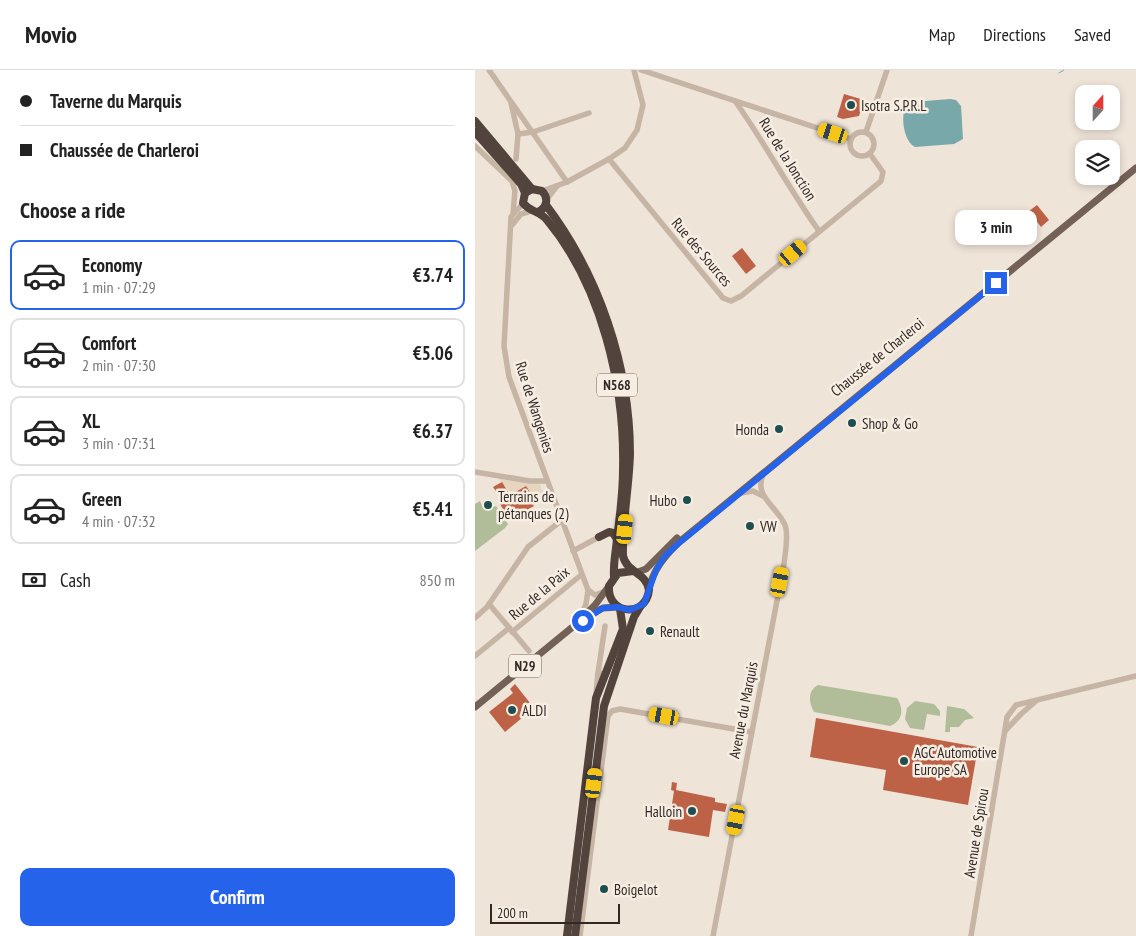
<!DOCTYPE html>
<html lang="en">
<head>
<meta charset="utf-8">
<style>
  body { margin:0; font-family:"PT Sans Narrow",sans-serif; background:#f2f2f2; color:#222; height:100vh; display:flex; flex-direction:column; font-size:19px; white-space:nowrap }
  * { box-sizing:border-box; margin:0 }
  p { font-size:16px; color:#767676 }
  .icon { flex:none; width:28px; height:28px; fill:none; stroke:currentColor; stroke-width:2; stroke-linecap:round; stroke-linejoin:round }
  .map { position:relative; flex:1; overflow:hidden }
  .details { display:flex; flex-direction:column; background:#fff; width:475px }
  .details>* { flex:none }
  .guide { display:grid; align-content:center; height:110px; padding:0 20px; background:#fff }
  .needle { width:32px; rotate:21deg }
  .buttons { position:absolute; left:600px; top:15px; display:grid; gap:10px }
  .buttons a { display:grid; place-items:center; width:45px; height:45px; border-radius:10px; background:#fff; box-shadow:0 2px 8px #0003; font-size:25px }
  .scale { position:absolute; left:15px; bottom:12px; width:130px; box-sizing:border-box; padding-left:5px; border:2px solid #322926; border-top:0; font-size:14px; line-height:18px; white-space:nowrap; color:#322926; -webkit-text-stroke:4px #f7eee3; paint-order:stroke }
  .end { position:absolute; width:22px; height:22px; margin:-11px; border:6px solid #2563eb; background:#fff; box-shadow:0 0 0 2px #fff }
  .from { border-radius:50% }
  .bubble { position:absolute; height:35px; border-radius:10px; background:#fff; box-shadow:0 2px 8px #0003; font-size:16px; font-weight:600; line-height:35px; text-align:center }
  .car { position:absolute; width:15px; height:30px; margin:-15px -8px; border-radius:6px; box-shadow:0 0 4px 1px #0007; background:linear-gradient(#f5c518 24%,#345 0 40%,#f5c518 0 76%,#345 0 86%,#f5c518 0) }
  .guide b { display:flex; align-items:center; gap:18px; height:48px; font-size:19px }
  .guide b+b { border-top:1px solid #e0e0e0 }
  .guide i { width:12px; height:12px; background:#222 }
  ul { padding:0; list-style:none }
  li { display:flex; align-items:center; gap:15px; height:70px; margin:0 10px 8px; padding:0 10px; border:2px solid #e0e0e0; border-radius:10px }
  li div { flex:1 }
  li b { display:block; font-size:19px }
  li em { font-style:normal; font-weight:600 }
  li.on { border-color:#2563eb }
  li>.icon { width:45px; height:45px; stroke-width:1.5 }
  h2 { padding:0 20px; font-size:22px; line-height:60px }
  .pay { display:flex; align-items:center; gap:12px; height:55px; padding:0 20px; font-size:19px }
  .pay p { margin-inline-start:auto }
  .button { display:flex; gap:10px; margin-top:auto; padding:10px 20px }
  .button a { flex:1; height:58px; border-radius:10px; background:#2563eb; color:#fff; font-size:20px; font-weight:600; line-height:58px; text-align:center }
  header { display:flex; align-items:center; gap:30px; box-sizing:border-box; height:70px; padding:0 25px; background:#fff; border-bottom:1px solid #e0e0e0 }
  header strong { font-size:24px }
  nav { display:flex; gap:28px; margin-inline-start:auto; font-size:18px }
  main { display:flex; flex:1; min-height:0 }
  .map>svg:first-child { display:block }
  .green { fill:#b1bc99 }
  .plaza { fill:#e6d5bf }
  .water { fill:#79a8aa }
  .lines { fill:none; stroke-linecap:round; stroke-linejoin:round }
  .stream { stroke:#79a8aa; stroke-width:1 }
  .building { fill:#be6247 }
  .minor { stroke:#c6b4a5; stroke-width:5.5 }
  .major { stroke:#736057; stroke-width:7 }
  .highway { stroke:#52443d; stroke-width:8 }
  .route { stroke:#2563eb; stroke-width:6 }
  .poi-dot { fill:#1e4e50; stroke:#f7eee3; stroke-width:2 }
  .labels { text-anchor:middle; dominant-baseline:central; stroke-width:5; stroke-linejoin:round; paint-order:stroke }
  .shield { fill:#f7eee3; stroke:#6d645f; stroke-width:1 }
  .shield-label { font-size:14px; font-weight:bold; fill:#322926 }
  .poi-label { font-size:15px; fill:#322926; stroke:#f7eee3; text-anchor:start }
  .street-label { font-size:15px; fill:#322926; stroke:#f7eee3 }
</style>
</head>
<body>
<header>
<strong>Movio</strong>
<nav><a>Map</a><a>Directions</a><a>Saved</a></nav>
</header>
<main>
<section class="details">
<div class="guide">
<b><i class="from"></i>Taverne du Marquis</b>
<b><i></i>Chaussée de Charleroi</b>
</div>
<h2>Choose a ride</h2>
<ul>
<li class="on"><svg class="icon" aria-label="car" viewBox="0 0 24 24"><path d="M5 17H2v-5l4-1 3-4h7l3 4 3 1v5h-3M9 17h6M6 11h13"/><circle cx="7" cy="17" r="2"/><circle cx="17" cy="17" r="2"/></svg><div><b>Economy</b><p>1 min · 07:29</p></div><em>€3.74</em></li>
<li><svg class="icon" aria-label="car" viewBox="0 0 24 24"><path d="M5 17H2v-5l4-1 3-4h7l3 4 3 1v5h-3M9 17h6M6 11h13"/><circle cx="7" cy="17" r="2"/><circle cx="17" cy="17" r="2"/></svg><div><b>Comfort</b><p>2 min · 07:30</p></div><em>€5.06</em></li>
<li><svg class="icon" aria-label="car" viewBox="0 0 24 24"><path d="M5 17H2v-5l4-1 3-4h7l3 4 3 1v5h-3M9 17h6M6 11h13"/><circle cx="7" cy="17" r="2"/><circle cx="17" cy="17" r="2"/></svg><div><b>XL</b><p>3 min · 07:31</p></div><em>€6.37</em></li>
<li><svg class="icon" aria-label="car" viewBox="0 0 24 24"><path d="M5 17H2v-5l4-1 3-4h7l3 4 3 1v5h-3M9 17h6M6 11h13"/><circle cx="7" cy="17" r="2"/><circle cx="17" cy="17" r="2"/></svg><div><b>Green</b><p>4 min · 07:32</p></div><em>€5.41</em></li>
</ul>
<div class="pay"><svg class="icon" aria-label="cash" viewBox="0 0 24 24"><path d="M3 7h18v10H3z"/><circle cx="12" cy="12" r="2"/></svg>Cash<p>850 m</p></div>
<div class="button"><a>Confirm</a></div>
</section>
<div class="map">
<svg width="661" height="866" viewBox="0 0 661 866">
  <rect width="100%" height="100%" fill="#efe4d8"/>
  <g class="green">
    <path d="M5,431L9,440L21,436L33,454L30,458L0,481V434Z"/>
    <path d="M343,615L422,628C429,639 428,651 415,656L339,642C334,633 332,621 343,615Z"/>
    <path d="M440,631L459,634L465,641V646L452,644L449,660L435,658L430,649L432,638Z"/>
    <path d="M472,636L489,639L499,648L490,650L484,657H475V662H470Z"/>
  </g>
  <path class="plaza" d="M24,409L65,414L70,428L62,431L51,416L36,423Z"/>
  <path class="water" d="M475,29L481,30L486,36L488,69L479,74L440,77C429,72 425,46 431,36L438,32Z"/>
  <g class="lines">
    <path class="stream" d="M584,3L589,0"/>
  </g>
  <g class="building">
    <path d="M369,24L389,30L384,46L368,49L362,47Z"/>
    <path d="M562,135L574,150L566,157L554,141Z"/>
    <path d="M267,178L281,196L271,204L257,186Z"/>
    <path d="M27,412L35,425L51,416L57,425L53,427L59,436L34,450L24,432L27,430L18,417Z"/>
    <path d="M40,614L59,638L30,662L14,642L38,623L35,619Z"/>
    <path d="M341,648L503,677L493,735L408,720L411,700L335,687Z"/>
    <path d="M197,712L202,713L201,720L240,728V732L252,734L250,742L238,740L234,767L193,760L199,721L196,720Z"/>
  </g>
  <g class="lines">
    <g class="minor">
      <path d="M14,0L92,112"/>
      <path d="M166,0L376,69"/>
      <path d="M260,31C290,73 314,119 344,161"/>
      <path d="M36,33L43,64L41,89"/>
      <circle cx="387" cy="74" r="12"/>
      <path d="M391,62L412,0"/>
      <path d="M43,64L58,62L114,43"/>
      <path d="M0,76L37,111L40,121L38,143"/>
      <path d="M134,89L248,228L256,231L266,226L406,111L408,102L395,84"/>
      <path d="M67,121L92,112L134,89L150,78L162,60L168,35L159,0"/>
      <path d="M72,129L82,116"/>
      <path d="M48,133C44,139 40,141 36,147L29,276L34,307L113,520L111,534L105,548"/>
      <path d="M37,155L46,144L56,141"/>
      <path d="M0,402L55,411H72"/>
      <path d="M266,423L278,421L288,426"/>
      <path d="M98,481L124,467"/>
      <path d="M113,520L120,525L128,522"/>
      <path d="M14,534L54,581"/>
      <path d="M0,548L12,537L53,477L87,450"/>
      <path d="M37,562L106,505"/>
      <path d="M0,586L34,558"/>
      <path d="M123,603L130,556"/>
      <path d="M121,623L123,603H125"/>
      <path d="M530,661L546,644L561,631"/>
      <path d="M105,866L133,646L137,641L145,639L276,662"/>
      <path d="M238,866L309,494C310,483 314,465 310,455C302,436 277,426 289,403"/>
      <path d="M496,866L532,647L541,635L661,606"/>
    </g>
    <g class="major">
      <path d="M163,502L171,499L202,468"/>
      <path d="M174,520C177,501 190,486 203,473L661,98"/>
      <path d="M113,546L128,538L143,537"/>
      <path d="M0,637L100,555L120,535L134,516"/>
    </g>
    <g class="highway">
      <path d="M0,51L57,119"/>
      <path d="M0,62L46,114L50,123"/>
      <path d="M71,135C124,205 155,296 155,384C154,418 147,452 148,486C152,503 171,502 174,520C171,548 132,545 134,516L143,503L158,501"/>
      <path d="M63,142C72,138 74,128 67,121L57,119L50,123L48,133C55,142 65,141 72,150C127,216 150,316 148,400C148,423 145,446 142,469C141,481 138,494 139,507"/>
      <path d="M124,467L134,462L138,463L142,469"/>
      <path d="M92,866L121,628L148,559L145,539"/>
      <path d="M100,866L129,636L159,547L165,537"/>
    </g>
  </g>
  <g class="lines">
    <path class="route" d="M108,551L128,538L142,537L155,540L169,534L181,500L190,486L203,474L521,213"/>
  </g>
  <g class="poi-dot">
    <circle cx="376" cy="35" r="5"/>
    <circle cx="377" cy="353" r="5"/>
    <circle cx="304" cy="359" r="5"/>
    <circle cx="212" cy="430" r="5"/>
    <circle cx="13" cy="435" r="5"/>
    <circle cx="275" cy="456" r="5"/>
    <circle cx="175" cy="561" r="5"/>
    <circle cx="37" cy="640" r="5"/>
    <circle cx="429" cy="691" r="5"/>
    <circle cx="217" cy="741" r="5"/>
    <circle cx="129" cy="819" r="5"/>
  </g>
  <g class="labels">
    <g class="shield">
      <rect x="122" y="303.5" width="40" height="23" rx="4"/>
      <rect x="34" y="584.5" width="32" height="23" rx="4"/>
    </g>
    <g class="shield-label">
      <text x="142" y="315">N568</text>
      <text x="50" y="596">N29</text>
    </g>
    <g class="poi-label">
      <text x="386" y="35">Isotra S.P.R.L</text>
      <text x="387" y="353">Shop &amp; Go</text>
      <text x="294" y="359" text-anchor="end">Honda</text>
      <text x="23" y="426">Terrains de<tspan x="23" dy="17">pétanques (2)</tspan></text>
      <text x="202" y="430" text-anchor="end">Hubo</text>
      <text x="285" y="456">VW</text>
      <text x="185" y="561">Renault</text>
      <text x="47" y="640">ALDI</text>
      <text x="439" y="682">AGC Automotive<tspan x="439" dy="17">Europe SA</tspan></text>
      <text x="207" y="741" text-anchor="end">Halloin</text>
      <text x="139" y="819">Boigelot</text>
    </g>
    <g class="street-label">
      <text transform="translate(313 89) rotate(58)">Rue de la Jonction</text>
      <text transform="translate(227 182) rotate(50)">Rue des Sources</text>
      <text transform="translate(402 287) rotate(-39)">Chaussée de Charleroi</text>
      <text transform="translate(60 337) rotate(72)">Rue de Wangenies</text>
      <text transform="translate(64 523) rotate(-40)">Rue de la Paix</text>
      <text transform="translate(268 640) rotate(-79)">Avenue du Marquis</text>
      <text transform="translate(501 763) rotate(-81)">Avenue de Spirou</text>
    </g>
  </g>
</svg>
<div class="buttons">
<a><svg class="needle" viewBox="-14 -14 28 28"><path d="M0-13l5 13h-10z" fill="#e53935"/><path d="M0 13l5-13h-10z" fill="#767676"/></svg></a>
<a><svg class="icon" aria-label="layers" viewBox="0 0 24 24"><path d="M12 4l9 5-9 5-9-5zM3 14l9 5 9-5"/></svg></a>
</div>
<div class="scale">200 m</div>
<i class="end from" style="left:108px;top:551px"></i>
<i class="end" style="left:521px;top:213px"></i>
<div class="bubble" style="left:480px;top:140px;width:82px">3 min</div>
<i class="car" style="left:358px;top:63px;rotate:288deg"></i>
<i class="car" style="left:318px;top:183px;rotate:50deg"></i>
<i class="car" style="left:150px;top:459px;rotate:6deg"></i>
<i class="car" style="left:305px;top:512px;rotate:11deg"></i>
<i class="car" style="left:189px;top:646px;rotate:280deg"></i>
<i class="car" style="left:119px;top:713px;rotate:7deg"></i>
<i class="car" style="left:261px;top:750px;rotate:191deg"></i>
</div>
</main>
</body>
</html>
